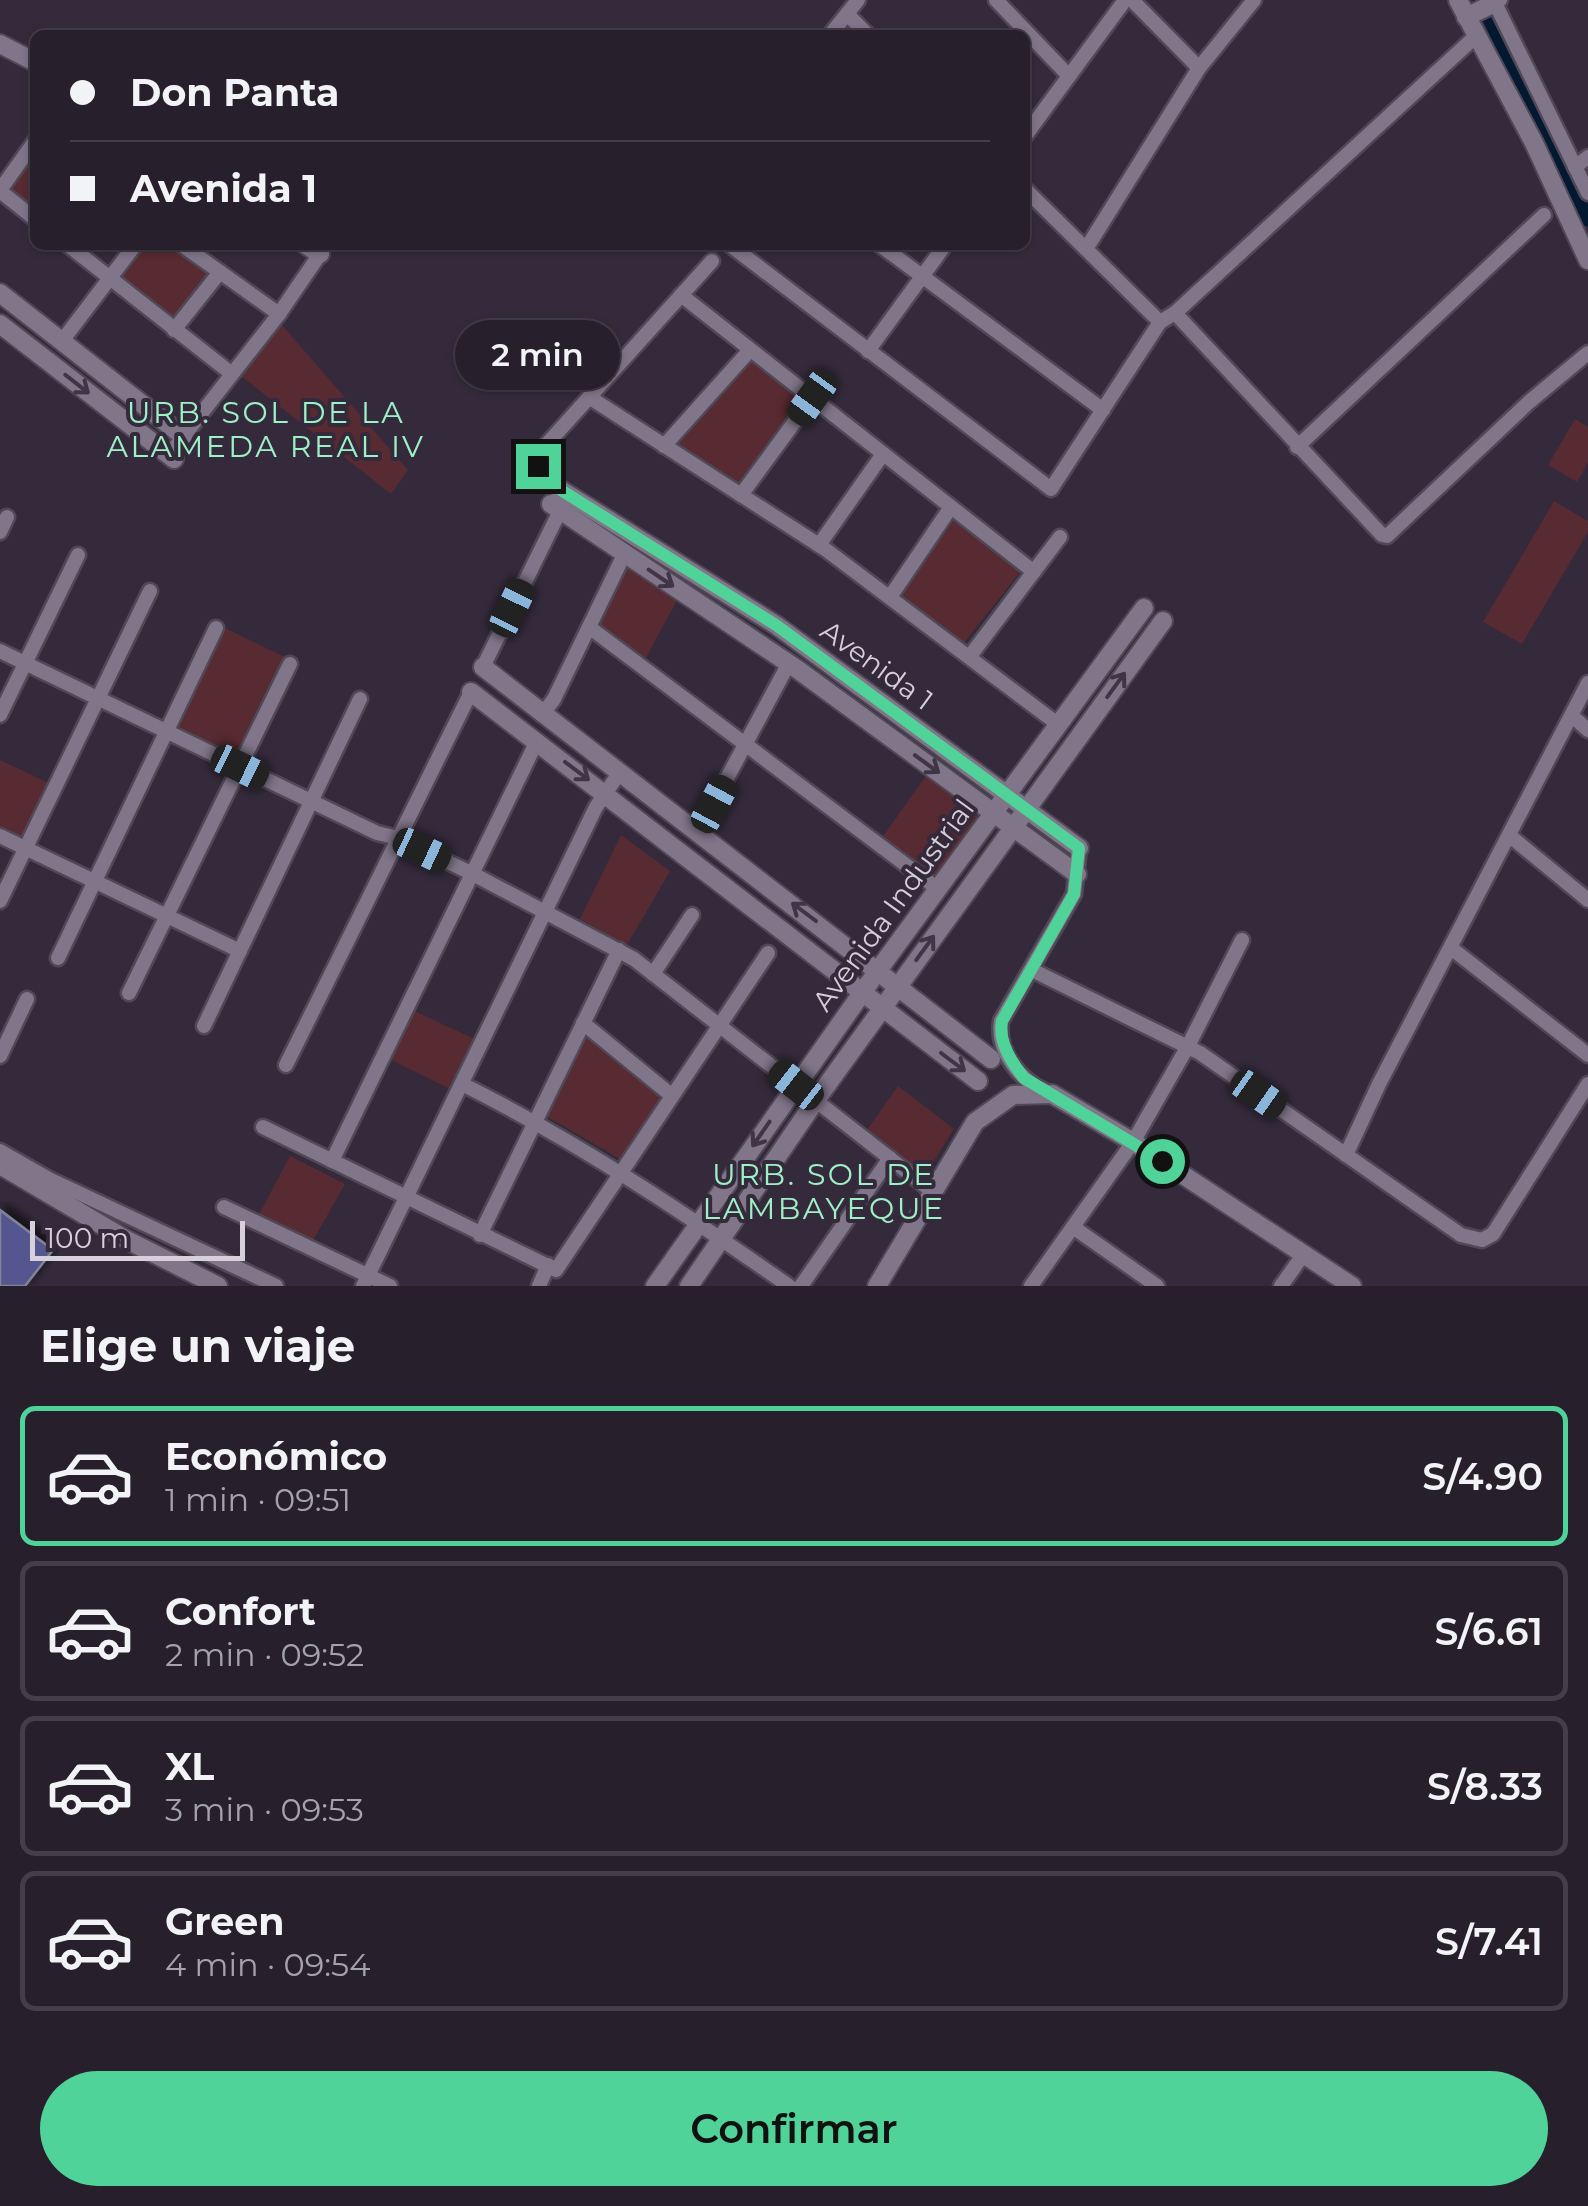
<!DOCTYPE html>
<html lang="es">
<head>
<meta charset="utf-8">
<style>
  body { margin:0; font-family:Montserrat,sans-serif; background:#332d38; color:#f1f3f6; height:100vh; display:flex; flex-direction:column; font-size:38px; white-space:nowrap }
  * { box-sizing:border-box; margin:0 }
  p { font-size:32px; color:#a4a3a9 }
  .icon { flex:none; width:55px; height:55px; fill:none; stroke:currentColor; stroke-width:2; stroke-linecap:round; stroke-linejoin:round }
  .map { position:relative; height:1286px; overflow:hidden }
  .panel { display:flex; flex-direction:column; background:#27202c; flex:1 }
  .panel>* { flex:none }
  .banner { position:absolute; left:30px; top:30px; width:1000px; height:220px; border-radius:15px; box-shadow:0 2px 8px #0004,0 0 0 2px #433e48; display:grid; align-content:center; height:220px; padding:0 40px; background:#27202c }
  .scale { position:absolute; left:30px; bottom:25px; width:215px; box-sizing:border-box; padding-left:10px; border:5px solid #d6d0db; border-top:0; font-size:28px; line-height:35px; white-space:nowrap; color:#d6d0db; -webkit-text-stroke:8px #342a3b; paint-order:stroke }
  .end { position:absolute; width:45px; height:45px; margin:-22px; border:12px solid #4fd399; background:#111; box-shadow:0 0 0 5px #111 }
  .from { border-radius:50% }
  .bubble { position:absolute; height:70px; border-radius:35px; background:#27202c; box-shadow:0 2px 8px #0004,0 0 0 2px #433e48; font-size:32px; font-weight:600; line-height:70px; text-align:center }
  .car { position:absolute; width:30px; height:60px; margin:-30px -15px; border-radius:12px; box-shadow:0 0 8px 2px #0007; background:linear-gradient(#222 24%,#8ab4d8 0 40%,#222 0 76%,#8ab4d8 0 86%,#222 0) }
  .banner b { display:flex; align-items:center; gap:35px; height:95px; font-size:38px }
  .banner b+b { border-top:2px solid #433e48 }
  .banner i { width:25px; height:25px; background:#f1f3f6 }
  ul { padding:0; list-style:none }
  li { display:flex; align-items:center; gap:30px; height:140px; margin:0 20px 15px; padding:0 20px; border:5px solid #433e48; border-radius:15px }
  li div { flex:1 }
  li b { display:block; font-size:38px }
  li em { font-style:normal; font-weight:600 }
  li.current { border-color:#4fd399 }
  li>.icon { width:90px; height:90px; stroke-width:1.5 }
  h2 { padding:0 40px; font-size:45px; line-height:120px }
  .primary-button { display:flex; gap:20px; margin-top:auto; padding:20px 40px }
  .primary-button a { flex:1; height:115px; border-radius:60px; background:#4fd399; color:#111; font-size:40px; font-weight:600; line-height:115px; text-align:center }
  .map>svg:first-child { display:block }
  .green { fill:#582a31 }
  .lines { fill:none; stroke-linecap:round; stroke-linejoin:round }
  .canal { stroke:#031931; stroke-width:15 }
  .building { fill:#55568f; stroke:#818399; stroke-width:2.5; filter:url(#shadow) }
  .minor-casing { stroke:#504856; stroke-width:19 }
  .tertiary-casing { stroke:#504856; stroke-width:22 }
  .minor { stroke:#817589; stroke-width:14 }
  .tertiary { stroke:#817589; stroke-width:18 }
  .oneway { stroke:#403547 }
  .route { stroke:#4fd399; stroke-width:12 }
  .labels { text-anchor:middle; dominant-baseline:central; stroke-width:8; stroke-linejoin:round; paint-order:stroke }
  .street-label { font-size:28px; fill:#d6d0db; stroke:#342a3b }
  .neighbourhood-label { font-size:30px; letter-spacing:2.5px; fill:#9ef0c6; stroke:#342a3b }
</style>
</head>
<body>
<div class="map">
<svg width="1588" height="1286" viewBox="0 0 1588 1286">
  <defs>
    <filter id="shadow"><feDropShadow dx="5.5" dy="-5.5" stdDeviation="5" flood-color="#0009"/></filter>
  </defs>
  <rect width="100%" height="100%" fill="#342a3b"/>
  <g class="green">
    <path d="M35,148V214L6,191Z"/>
    <path d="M143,245H175L214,273L174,324L118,280Z"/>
    <path d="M282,325L408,470L391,494L241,376Z"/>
    <path d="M751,359L803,399L739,488L674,446Z"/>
    <path d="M1575,419L1588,427V463L1577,482L1548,465Z"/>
    <path d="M1554,501L1588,521V532L1522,644L1483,622Z"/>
    <path d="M956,518L1021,571L963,644L900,594Z"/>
    <path d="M628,560L681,593L644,661L597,625Z"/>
    <path d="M225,628L285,657L239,758L176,726Z"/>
    <path d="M0,760L49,783L21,841L0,830Z"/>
    <path d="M928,773L985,816L938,881L881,839Z"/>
    <path d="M621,835L670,871L627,945L580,919Z"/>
    <path d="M413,1010L474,1039L450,1089L389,1059Z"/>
    <path d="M585,1033L663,1096L620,1159L546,1116Z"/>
    <path d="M898,1086L954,1129L925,1175L867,1130Z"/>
    <path d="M290,1156L345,1184L311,1244L257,1218Z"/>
  </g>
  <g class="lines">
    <path class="canal" d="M1481,0L1588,219"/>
  </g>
  <path class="building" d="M0,1210L53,1250L25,1286H0Z"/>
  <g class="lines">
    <g class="minor-casing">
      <g id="minor">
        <path d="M996,0L1069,76"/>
        <path d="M1132,0L1199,68"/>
        <path d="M1500,0L1495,3L1588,193"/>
        <path d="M847,14L868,35"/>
        <path d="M830,35L858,0"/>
        <path d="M1025,136L1125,0"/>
        <path d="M1575,167L1588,157"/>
        <path d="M1025,189L1160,322"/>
        <path d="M0,190L35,141"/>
        <path d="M0,191L35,219"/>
        <path d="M68,245L232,374"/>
        <path d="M182,245L279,314"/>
        <path d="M730,245L1051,489L1160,322L1175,313L1476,36"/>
        <path d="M880,245L1103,410"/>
        <path d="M1086,249L1199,68L1254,0"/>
        <path d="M681,295L1034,572"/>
        <path d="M1175,313L1382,535L1387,536L1529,402L1588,353"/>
        <path d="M174,330L220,272"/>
        <path d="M62,341L135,245"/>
        <path d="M868,351L945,245"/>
        <path d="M589,397L825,549L1059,725"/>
        <path d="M664,446L750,350"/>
        <path d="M1297,447L1544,215"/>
        <path d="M169,455L279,314L320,254"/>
        <path d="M538,467V454L712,261"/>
        <path d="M741,495L812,398"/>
        <path d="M0,532L7,517"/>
        <path d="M819,545L883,454"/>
        <path d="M890,597L951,507"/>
        <path d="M589,627L938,889"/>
        <path d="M0,651L377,833L398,838L471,873L634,959L933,1192"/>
        <path d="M970,656L1060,537"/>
        <path d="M483,667L556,519"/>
        <path d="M0,715L78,555"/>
        <path d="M542,715L554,699L621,561"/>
        <path d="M1572,716L1588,730"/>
        <path d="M698,832L789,663"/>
        <path d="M0,836L240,951"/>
        <path d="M1510,836L1588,900"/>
        <path d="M0,901L150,591"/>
        <path d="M1451,948L1588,1055"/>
        <path d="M58,958L216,628"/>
        <path d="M1032,970L1200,1053L1461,1235L1482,1240L1493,1234L1588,1084"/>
        <path d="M653,974L692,915"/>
        <path d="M129,993L290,664"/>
        <path d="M583,1023L671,1095"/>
        <path d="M204,1026L360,699"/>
        <path d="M0,1056L27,999"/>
        <path d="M286,1065L471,692"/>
        <path d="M462,1084C578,1142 683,1212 789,1286"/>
        <path d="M1047,1092C1020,1081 996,1051 1001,1021L1074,894L1079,848"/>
        <path d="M263,1127L556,1270L768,953"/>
        <path d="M0,1151L49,1179L276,1286"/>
        <path d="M1346,1155L1379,1084L1588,683"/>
        <path d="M332,1161L537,741"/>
        <path d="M224,1207L390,1286"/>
        <path d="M1073,1227L1157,1286"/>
        <path d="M480,1235L619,950"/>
        <path d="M363,1286L596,807L620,772"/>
        <path d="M539,1286L548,1265"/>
        <path d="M801,1286L890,1158"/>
        <path d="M1031,1286L1133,1142L1188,1046L1242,940"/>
        <path d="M1281,1286L1303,1255"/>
      </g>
    </g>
    <g class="tertiary-casing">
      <g id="tertiary">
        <path d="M1458,0L1534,143L1588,260"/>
        <path d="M1466,17L1495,3"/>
        <path d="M0,44L35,62"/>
        <path d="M306,245L320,254"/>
        <path d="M0,293L183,436"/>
        <path d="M0,324L174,459"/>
        <path d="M538,467L553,485L776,625L1079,848"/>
        <path d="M551,504L797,669L1077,874"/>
        <path d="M483,667L991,1059"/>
        <path d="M471,692L978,1081"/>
        <path d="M0,1165L127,1240L218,1286"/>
        <path d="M655,1286L879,969L1144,608"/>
        <path d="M689,1286L816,1100L1163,621"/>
        <path d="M877,1286L975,1122L1013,1095L1052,1094L1133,1142L1352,1286"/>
      </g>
    </g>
    <use href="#minor" class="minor"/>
    <use href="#tertiary" class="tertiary"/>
  </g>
  <defs><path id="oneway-shaft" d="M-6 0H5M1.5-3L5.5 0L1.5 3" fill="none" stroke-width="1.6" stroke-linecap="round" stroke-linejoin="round" transform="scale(2.5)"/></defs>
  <g class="oneway">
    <use href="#oneway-shaft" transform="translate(77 384) rotate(38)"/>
    <use href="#oneway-shaft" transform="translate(661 578) rotate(34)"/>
    <use href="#oneway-shaft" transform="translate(1116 685) rotate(-54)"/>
    <use href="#oneway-shaft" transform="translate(927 764) rotate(36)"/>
    <use href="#oneway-shaft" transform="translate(577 771) rotate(37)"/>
    <use href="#oneway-shaft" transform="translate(804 912) rotate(-143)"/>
    <use href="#oneway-shaft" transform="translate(925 948) rotate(-54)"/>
    <use href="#oneway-shaft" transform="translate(953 1062) rotate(37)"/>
    <use href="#oneway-shaft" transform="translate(761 1134) rotate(125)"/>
  </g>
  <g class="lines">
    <path class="route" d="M538,466L553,485L776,625L1079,848L1074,894L1002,1021C998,1042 1011,1062 1024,1078L1162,1161"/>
  </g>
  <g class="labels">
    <g class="street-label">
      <text transform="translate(877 665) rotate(36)">Avenida 1</text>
      <text transform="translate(893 905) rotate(-54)">Avenida Industrial</text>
    </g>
    <g class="neighbourhood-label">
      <text x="266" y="412">URB. SOL DE LA<tspan x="266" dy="34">ALAMEDA REAL IV</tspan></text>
      <text x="824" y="1174">URB. SOL DE<tspan x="824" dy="34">LAMBAYEQUE</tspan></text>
    </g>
  </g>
</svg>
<div class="scale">100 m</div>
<i class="end from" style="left:1162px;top:1161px"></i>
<i class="end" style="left:538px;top:466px"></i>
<div class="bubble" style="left:455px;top:320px;width:165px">2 min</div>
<i class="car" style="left:812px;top:398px;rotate:216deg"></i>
<i class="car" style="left:512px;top:608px;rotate:26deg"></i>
<i class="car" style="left:240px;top:767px;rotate:116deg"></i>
<i class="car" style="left:714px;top:804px;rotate:28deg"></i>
<i class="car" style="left:422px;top:850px;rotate:115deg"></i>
<i class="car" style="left:796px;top:1085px;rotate:308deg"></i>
<i class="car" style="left:1258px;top:1094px;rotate:125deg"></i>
<div class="banner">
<b><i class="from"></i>Don Panta</b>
<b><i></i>Avenida 1</b>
</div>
</div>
<section class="panel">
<h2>Elige un viaje</h2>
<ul>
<li class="current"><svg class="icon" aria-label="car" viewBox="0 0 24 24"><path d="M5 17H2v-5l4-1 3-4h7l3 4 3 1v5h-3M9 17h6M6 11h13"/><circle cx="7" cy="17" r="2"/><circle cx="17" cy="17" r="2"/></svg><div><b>Económico</b><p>1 min · 09:51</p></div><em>S/4.90</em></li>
<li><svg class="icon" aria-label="car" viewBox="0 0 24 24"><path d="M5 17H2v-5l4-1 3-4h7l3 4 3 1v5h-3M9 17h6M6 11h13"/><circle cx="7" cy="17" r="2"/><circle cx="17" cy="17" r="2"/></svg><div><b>Confort</b><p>2 min · 09:52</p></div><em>S/6.61</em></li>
<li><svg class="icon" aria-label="car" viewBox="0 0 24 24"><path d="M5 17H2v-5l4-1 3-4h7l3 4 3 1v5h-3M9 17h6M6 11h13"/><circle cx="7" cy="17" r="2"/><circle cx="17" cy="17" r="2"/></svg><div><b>XL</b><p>3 min · 09:53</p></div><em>S/8.33</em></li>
<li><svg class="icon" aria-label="car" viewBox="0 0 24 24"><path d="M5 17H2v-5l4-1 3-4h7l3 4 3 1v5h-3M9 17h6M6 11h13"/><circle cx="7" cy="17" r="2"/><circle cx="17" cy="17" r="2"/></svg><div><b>Green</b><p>4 min · 09:54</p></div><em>S/7.41</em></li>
</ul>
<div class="primary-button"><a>Confirmar</a></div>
</section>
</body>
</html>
